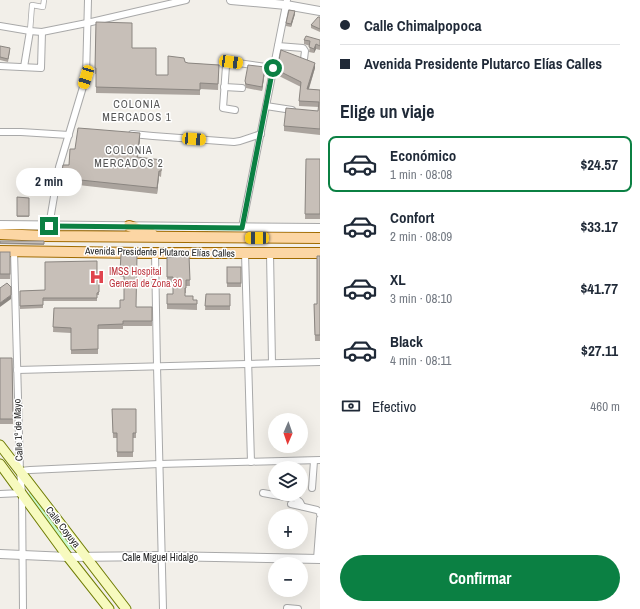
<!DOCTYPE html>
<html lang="es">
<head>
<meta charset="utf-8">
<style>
  body { margin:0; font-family:"Archivo Narrow",sans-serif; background:#f2f2f3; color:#1f2937; height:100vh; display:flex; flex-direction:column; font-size:15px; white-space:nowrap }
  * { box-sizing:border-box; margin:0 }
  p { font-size:13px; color:#747a83 }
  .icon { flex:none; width:22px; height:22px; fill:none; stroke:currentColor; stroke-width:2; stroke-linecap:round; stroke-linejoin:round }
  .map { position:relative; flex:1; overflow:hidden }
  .drawer { display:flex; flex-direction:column; background:#fff; width:320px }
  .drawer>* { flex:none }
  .top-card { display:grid; align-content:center; height:88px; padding:0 20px; background:#fff }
  .needle { width:26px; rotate:182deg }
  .controls { position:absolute; left:268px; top:413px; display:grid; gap:8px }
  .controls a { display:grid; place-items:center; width:40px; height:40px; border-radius:50%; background:#fff; box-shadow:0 4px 16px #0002; font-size:20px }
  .end { position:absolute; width:18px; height:18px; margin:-9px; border:5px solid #0b8043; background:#fff; box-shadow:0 0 0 2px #fff }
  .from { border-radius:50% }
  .bubble { position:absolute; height:28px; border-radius:14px; background:#fff; box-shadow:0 4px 16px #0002; font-size:13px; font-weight:800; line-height:28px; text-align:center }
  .car { position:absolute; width:12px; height:24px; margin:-12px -6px; border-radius:5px; box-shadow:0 0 3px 1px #0007; background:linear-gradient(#f5c518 24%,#345 0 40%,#f5c518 0 76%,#345 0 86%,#f5c518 0) }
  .top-card b { display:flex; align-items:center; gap:14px; height:38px; font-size:15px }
  .top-card b+b { border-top:1px solid #e0e1e3 }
  .top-card i { width:10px; height:10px; background:#1f2937 }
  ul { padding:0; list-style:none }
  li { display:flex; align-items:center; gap:12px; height:56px; margin:0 8px 6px; padding:0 12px; border:2px solid transparent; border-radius:8px }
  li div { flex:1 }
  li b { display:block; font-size:15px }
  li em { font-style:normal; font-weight:800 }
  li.on { border-color:#0b8043 }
  li>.icon { width:36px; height:36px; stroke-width:1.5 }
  h2 { padding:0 20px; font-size:18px; line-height:48px }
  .pay { display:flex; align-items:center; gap:10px; height:44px; padding:0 20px; font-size:15px }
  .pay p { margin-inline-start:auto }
  .button { display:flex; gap:8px; margin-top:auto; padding:8px 20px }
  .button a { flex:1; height:46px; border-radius:24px; background:#0b8043; color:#fff; font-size:16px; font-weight:800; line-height:46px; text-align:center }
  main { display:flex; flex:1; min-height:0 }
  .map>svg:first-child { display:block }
  .park { fill:#c8facc }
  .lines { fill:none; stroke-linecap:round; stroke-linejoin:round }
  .pedestrian-casing { stroke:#a9a9a9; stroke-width:6 }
  .minor-casing { stroke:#a9a9a9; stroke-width:8 }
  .tertiary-casing { stroke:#a9a9a9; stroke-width:10 }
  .secondary-casing { stroke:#707d05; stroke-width:11 }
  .primary-casing { stroke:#a06b00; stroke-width:12 }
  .pedestrian { stroke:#fff; stroke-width:4.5 }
  .minor { stroke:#fff; stroke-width:6 }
  .tertiary { stroke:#fff; stroke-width:8 }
  .secondary { stroke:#f7fabf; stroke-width:9 }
  .primary { stroke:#fcd6a4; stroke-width:10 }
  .wall { fill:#aba49e }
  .shaded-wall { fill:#8b8681 }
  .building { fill:#c7bfb8; stroke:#8b8681 }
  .route { stroke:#0b8043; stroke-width:5 }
  .labels { text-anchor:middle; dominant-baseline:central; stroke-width:3; stroke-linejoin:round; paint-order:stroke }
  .street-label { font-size:10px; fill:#222; stroke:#fff }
  .health-label { font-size:10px; fill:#be3a42; stroke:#fff; text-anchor:start }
  .neighbourhood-label { font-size:11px; letter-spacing:1px; fill:#555; stroke:#fff }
</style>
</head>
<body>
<main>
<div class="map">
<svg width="320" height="609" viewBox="0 0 320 609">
  <rect width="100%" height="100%" fill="#f2efe9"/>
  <path class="park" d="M30,489L76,549L75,550H67L28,496Z"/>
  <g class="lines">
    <g class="pedestrian-casing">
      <path id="pedestrian" d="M30,31L32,5L43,7L44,0"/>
    </g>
    <g class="minor-casing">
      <g id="minor">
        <path d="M0,26L30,31L42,32L87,23L186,0"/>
        <path d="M278,46L303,48L305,51L304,59"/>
        <path d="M0,66L41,68L42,32"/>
        <path d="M226,66L223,108L235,110"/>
        <path d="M226,66L231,62L273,68"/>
        <path d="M24,67L30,31"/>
        <path d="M224,87L242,88"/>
        <path d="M266,106L292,110"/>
        <path d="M0,132H21L69,135"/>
        <path d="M132,134L153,136L234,142L240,141L261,134"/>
        <path d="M49,226L59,167L86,77L88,0"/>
        <path d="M242,227L287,0"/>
        <path d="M14,251L20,471L22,493L23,609"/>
        <path d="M155,253L157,366L163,609"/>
        <path d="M245,253L251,462"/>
        <path d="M270,253L272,363"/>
        <path d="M17,370L320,362"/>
        <path d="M20,471L30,470L159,464L320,460"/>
        <path d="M312,488L314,461"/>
        <path d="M263,493L296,499L300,502L302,506"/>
        <path d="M0,494L22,493"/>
        <path d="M291,504L317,510L320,512V514"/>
        <path d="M317,559L320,519"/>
        <path d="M287,608L298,609"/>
      </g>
    </g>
    <g class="tertiary-casing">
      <g id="tertiary">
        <path d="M231,0L286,5L320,11"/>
        <path d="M0,225L320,228"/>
        <path d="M0,554L68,557L161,556L320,559"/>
      </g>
    </g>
    <g class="secondary-casing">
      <g id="secondary">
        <path d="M0,445L126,609"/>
        <path d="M0,464L68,557L109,609"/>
      </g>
    </g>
    <g class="primary-casing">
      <g id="primary">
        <path d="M129,226L152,234"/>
        <path d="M0,234L44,236L320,238"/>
        <path d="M0,251L142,253H320"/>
      </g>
    </g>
    <use href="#pedestrian" class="pedestrian"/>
    <use href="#minor" class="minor"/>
    <use href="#tertiary" class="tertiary"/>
    <use href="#secondary" class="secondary"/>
    <use href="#primary" class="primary"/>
  </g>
  <g class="wall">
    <path d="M295,14L291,27L286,26V23Z"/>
    <path d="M320,17V32L311,28V25Z"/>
    <path d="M96,22L132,48L156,75H168L185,62L188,63L219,65L218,90L200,89V95L96,93V74H95Z"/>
    <path d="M304,40H320V50L316,49L314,53L309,52L310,46L304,44Z"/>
    <path d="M0,46L10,51L8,62L0,60Z"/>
    <path d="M315,68L309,89L320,90V135L284,131V126L318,111L319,107L299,106V101L301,87L277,75V70Z"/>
    <path d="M265,71L262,91L246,88L245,85V81Z"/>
    <path d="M140,139L138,157L162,165L161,177L159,176L157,194L61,183V178L69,165L75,149Z"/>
    <path d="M306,159H320V219H305Z"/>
    <path d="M17,197L29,198V217H17Z"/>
    <path d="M0,241H44V245L0,244Z"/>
    <rect x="0" y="252" width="10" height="27"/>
    <path d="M121,254L136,307H152V326H123V329H98V354H71V333L53,332L54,308H120L124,300V277H120Z"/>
    <path d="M189,256L190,286H186V293H185V296L193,300H197V310L167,309V294H173V282H167V257Z"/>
    <path d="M320,256V341H315L314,304H317Z"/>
    <rect x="227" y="267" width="14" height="20"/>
    <path d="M97,280L99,287V295H97V301H43V308L20,309V291L45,290Z"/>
    <path d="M206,294H230V310H205Z"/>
    <path d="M0,358H12L13,424H0Z"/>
    <path d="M112,409H136V438H133V457H117V438H113Z"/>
  </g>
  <g class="shaded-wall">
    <path d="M295,11V14L291,27V24Z"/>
    <path d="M316,44V49L314,53V49Z"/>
    <path d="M315,63V68L307,94V89Z"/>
    <path d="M265,67V71L262,91V87Z"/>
    <path d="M140,133V139L137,162V157Z"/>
    <path d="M159,171V176L157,194V188Z"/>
    <path d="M11,295V299L0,307V303Z"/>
  </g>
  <g class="building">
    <path d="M289,10L295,11L291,24L286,23Z"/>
    <path d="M318,17H320V29L311,25Z"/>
    <path d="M96,22L132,23V48H156V75H168V56L184,58L185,62L188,63L219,65L218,84L200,83V90L96,87V68H95Z"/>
    <path d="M306,36L320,40V46L316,44L314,49L309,47L310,41L304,40Z"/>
    <path d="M0,46L10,48L8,59L0,57Z"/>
    <path d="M281,50L315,63L307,89L320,90V129L284,126L286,108L318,111L319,102L299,101L301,82L277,70Z"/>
    <path d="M248,65L265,67L262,87L246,84L245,81Z"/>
    <path d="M78,128L91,129L140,133L137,157L162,160L161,171H159L157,188L61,178L63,165H69L70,149H75Z"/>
    <path d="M306,159H320V214H305Z"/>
    <path d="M17,197L29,198V216H17Z"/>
    <path d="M0,241H44V244L0,243Z"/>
    <rect x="0" y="252" width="10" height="22"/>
    <path d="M121,254L137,255L136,307H152V321H123V324L98,325V349L71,350V328L53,327L54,308H120V300H124V272H120Z"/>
    <path d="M189,256L190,280H186V288H185V296H193V300H197V304H167V294H173V277H167V257Z"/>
    <path d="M317,256H320V335H315L314,304H317Z"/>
    <path d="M97,261V280H99V292L97,293V298H43V305L20,306V291L45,290V262Z"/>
    <rect x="227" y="267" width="14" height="16"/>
    <path d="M7,283L11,287V295L0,303V288Z"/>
    <path d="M206,294H230V306H205Z"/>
    <path d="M0,358H12L13,419H0Z"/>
    <path d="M112,409H136V433H133V452H117V433H113Z"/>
  </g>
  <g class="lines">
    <path class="route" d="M49,226L242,228L273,68"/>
  </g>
  <defs>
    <g id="hospital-bare" transform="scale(1.2)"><path d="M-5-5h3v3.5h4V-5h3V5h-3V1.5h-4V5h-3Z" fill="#e0444e" stroke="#fff" stroke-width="2.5" paint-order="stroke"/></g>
  </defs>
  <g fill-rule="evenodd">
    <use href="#hospital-bare" x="97" y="277"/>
  </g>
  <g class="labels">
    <g class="street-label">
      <text transform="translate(160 252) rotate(1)">Avenida Presidente Plutarco Elías Calles</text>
      <text transform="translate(18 430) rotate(-92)">Calle 1º de Mayo</text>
      <text transform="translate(63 527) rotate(52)">Calle Coyuya</text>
      <text x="160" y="557">Calle Miguel Hidalgo</text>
    </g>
    <g class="health-label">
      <text x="109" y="271">IMSS Hospital<tspan x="109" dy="12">General de Zona 30</tspan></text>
    </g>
    <g class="neighbourhood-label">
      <text x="137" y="104">COLONIA<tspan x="137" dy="13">MERCADOS 1</tspan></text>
      <text x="129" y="150">COLONIA<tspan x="129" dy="13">MERCADOS 2</tspan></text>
    </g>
  </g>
</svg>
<div class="controls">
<a><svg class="needle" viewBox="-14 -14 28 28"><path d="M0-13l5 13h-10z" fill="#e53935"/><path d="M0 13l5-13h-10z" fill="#747a83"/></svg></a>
<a><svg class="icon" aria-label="layers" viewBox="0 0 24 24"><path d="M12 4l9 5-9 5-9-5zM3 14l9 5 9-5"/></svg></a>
<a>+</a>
<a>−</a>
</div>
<i class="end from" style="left:273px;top:68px"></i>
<i class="end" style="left:49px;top:226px"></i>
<div class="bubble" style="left:16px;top:168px;width:66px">2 min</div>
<i class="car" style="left:231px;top:62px;rotate:98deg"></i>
<i class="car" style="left:86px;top:77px;rotate:197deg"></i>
<i class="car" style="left:194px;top:139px;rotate:94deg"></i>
<i class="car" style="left:257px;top:238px;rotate:270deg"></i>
</div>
<section class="drawer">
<div class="top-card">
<b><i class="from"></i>Calle Chimalpopoca</b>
<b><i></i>Avenida Presidente Plutarco Elías Calles</b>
</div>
<h2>Elige un viaje</h2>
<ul>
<li class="on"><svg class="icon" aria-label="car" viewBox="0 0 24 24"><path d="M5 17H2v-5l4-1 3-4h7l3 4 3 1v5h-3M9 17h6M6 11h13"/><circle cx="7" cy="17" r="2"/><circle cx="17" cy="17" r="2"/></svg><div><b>Económico</b><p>1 min · 08:08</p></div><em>$24.57</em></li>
<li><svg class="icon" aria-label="car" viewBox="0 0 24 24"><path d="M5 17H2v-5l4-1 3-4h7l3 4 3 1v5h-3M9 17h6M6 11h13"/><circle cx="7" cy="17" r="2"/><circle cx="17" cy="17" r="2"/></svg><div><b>Confort</b><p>2 min · 08:09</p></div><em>$33.17</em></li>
<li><svg class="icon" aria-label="car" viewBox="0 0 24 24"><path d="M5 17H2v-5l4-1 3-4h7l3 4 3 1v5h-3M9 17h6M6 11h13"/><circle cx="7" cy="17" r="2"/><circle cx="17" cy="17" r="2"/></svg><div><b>XL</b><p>3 min · 08:10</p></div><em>$41.77</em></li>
<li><svg class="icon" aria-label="car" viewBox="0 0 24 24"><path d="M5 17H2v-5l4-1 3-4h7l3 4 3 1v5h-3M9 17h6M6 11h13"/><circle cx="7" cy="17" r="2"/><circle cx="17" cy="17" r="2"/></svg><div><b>Black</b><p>4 min · 08:11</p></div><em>$27.11</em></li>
</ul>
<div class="pay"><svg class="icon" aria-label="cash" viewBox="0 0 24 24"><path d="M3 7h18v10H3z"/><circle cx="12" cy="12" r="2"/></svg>Efectivo<p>460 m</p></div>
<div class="button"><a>Confirmar</a></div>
</section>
</main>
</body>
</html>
